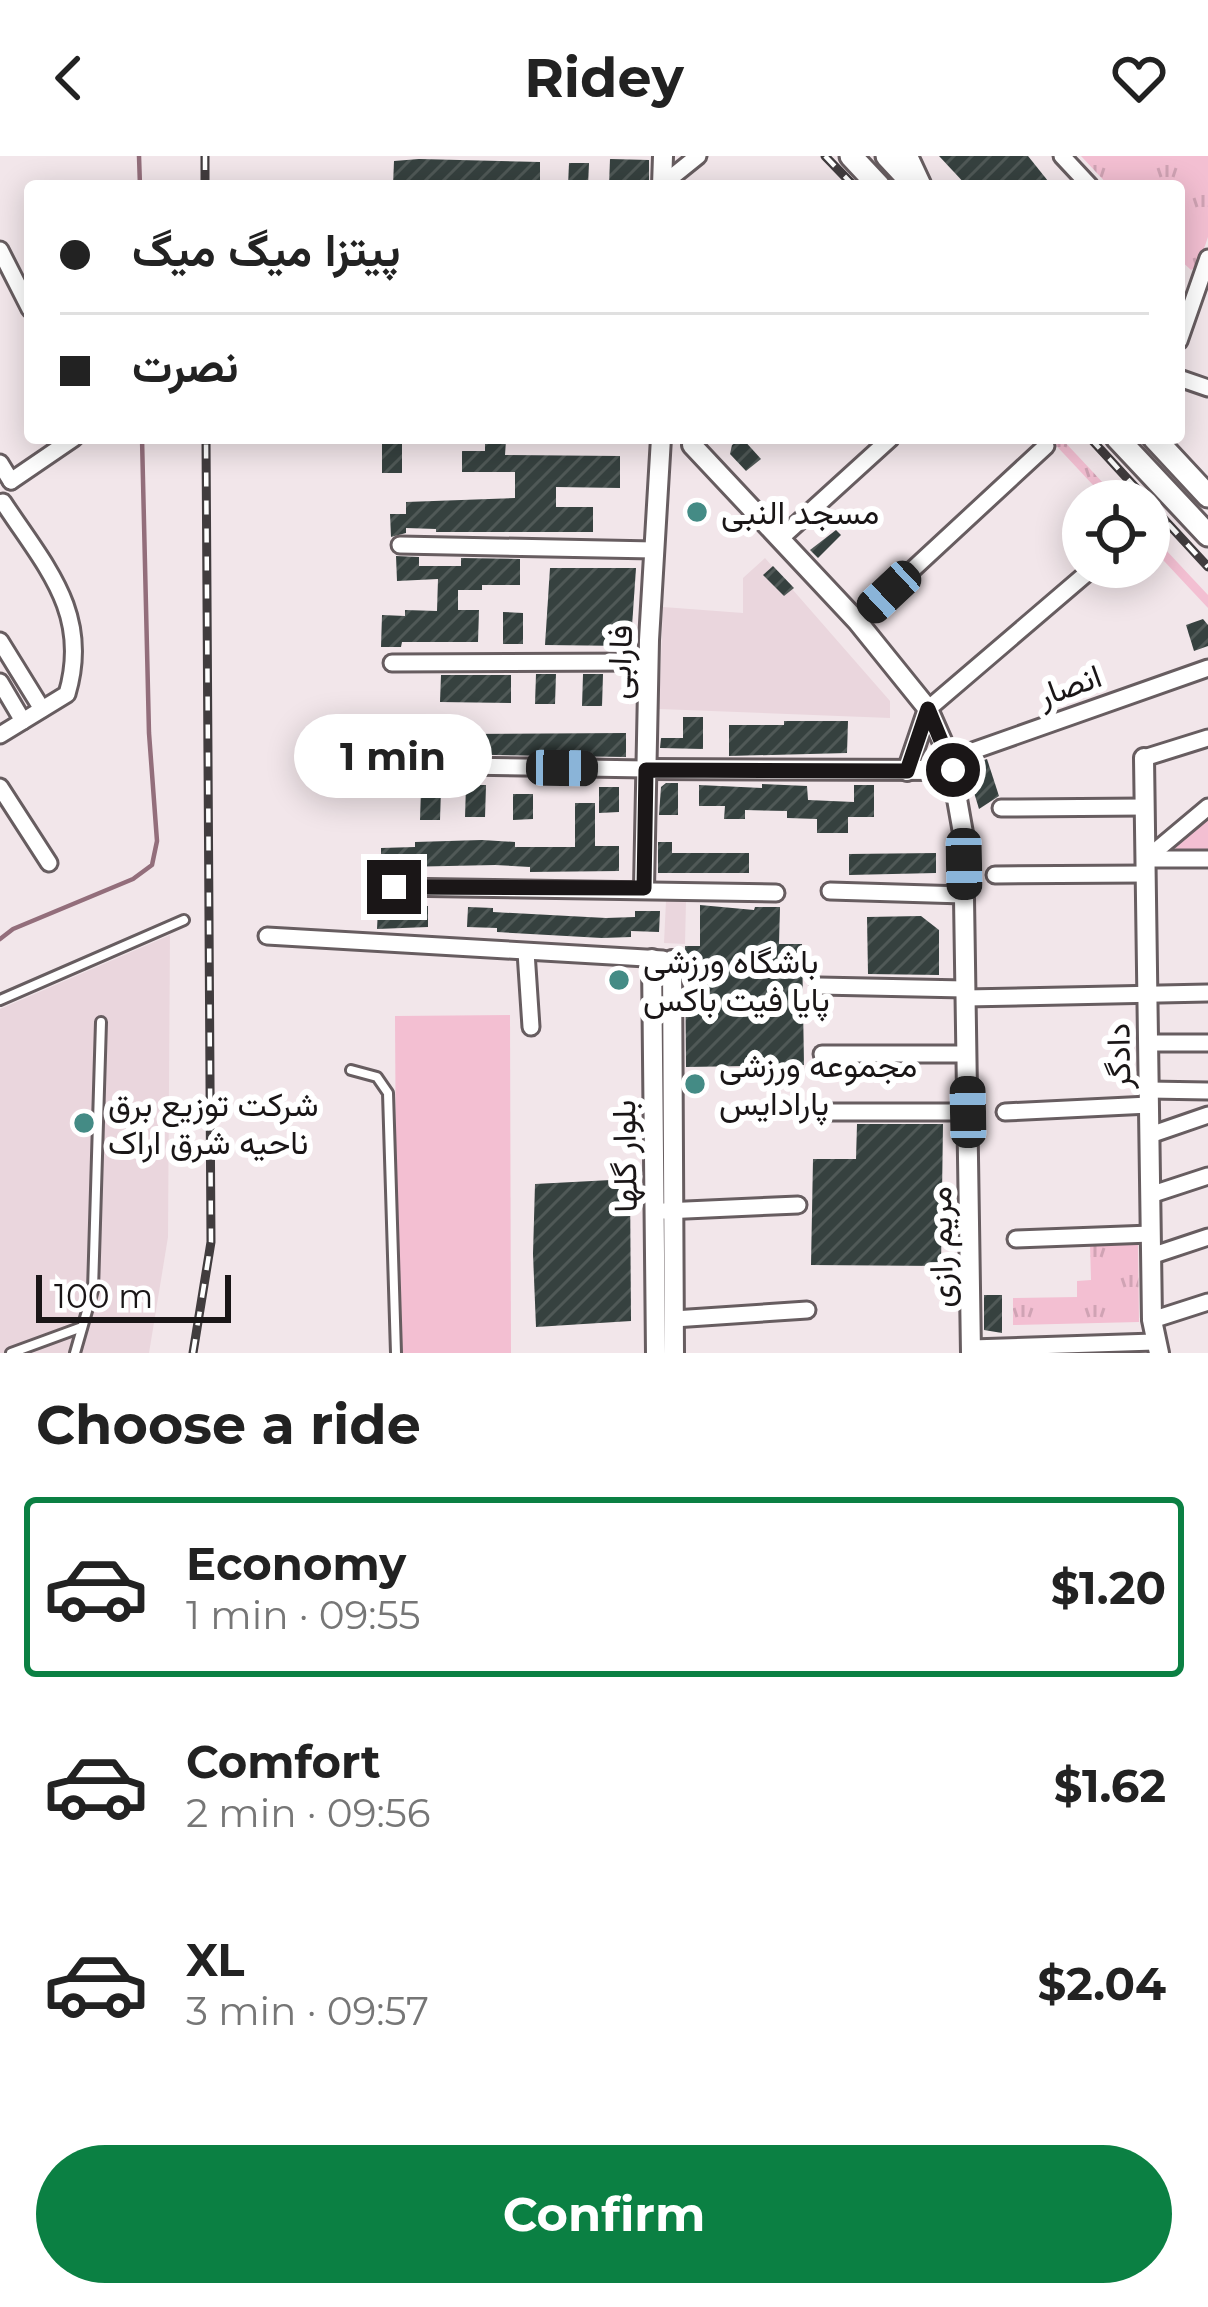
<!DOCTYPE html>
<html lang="en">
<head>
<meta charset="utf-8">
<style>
  body { margin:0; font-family:Montserrat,Vazirmatn,sans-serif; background:#f6f6f6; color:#222; height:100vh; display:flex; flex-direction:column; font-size:45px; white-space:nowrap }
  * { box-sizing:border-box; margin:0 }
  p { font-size:39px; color:#767676 }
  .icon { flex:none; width:66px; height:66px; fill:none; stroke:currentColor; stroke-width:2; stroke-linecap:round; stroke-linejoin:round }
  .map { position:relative; height:1197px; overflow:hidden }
  .panel { display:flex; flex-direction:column; background:#fff; flex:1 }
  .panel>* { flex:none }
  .guide { position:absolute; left:24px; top:24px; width:1161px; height:264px; border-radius:12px; box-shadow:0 6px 30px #0003; display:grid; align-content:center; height:264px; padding:0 36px; background:#fff }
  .buttons { position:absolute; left:1062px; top:324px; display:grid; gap:24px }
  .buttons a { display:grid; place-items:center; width:108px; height:108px; border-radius:50%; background:#fff; box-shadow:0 6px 30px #0003; font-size:60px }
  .scale { position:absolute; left:36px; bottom:30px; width:195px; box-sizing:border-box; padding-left:12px; border:6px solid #1a1617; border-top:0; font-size:33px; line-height:42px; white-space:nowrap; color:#1a1617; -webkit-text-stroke:9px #fff; paint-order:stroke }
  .end { position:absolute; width:54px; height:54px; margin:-27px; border:15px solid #1a1617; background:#fff; box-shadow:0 0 0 6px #fff }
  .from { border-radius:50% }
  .bubble { position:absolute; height:84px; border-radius:42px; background:#fff; box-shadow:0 6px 30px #0003; font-size:39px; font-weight:700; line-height:84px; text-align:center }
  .car { position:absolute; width:36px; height:72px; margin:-36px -18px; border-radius:15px; box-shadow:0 0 9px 3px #0007; background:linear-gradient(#222 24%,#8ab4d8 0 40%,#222 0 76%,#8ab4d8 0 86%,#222 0) }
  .guide b { display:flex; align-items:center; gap:42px; height:114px; font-size:45px }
  .guide b+b { border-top:3px solid #e0e0e0 }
  .guide i { width:30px; height:30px; background:#222 }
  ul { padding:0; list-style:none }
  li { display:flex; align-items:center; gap:36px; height:180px; margin:0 24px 18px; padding:0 12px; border:6px solid transparent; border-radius:12px }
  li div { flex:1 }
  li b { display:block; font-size:45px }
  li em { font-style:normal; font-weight:700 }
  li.current { border-color:#0b8043 }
  li>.icon { width:108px; height:108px; stroke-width:1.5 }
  h2 { padding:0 36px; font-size:54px; line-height:144px }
  .button { display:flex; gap:24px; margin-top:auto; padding:24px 36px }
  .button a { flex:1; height:138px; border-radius:72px; background:#0b8043; color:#fff; font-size:48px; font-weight:700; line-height:138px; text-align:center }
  header { display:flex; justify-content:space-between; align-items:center; height:156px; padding:0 36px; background:#fff; font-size:54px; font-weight:700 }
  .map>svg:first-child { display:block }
  .built { fill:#ead6dd }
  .park { fill:url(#park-tufts) }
  .garden { fill:#f3bfd2 }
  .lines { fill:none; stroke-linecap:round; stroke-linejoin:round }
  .stream { stroke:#936e7b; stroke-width:4.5 }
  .building { fill:url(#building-hatch) }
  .service-casing { stroke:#675d60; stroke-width:14 }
  .minor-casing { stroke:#675d60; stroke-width:21 }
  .tertiary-casing { stroke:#675d60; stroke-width:24 }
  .secondary-casing { stroke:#675d60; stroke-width:27 }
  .service { stroke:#fff; stroke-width:8 }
  .minor { stroke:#fff; stroke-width:15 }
  .tertiary { stroke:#fff; stroke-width:18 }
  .secondary { stroke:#fff; stroke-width:21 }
  .rail-casing { stroke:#413c3e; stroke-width:9 }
  .rail { stroke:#fff; stroke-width:4.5; stroke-dasharray:14; stroke-linecap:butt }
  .route { stroke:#1a1617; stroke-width:15 }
  .poi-dot { fill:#448b85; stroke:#fff; stroke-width:4.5 }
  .labels { text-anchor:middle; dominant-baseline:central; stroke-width:12; stroke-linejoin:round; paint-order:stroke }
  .poi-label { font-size:33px; fill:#1a1617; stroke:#fff; text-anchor:start }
  .street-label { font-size:33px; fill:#1a1617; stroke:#fff }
</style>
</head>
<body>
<header><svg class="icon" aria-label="back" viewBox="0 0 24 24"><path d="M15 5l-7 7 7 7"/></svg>Ridey<svg class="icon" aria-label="heart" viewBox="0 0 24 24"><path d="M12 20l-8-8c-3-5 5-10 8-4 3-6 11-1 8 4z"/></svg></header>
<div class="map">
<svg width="1208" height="1197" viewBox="0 0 1208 1197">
  <defs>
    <pattern id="park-tufts" width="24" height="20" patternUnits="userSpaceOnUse" patternTransform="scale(3)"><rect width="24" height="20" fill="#f3bfd2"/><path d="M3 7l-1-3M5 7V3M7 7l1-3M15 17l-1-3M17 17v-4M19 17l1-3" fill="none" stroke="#d0a3b4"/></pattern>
    <pattern id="building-hatch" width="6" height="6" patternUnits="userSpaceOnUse" patternTransform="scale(3)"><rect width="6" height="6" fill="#36413f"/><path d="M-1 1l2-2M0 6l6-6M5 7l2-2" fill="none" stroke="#505957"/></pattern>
  </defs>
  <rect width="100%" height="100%" fill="#f2e6ea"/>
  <g class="built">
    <path d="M765,402L890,545V562L659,553L663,451L743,457V422Z"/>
    <path d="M666,745H686L685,788L664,787Z"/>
    <path d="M170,779L168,1081L149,1197H0V853Z"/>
  </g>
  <g class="park">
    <path d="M1081,0H1208V81L1198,110L1191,114L1179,103V30H1109Z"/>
    <path d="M1049,282H1061L1120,345H1108Z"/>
    <path d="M1149,376L1208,439V452L1149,389Z"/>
    <path d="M1208,663V694H1176L1175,688Z"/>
    <path d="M1138,1087L1139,1166L1013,1169V1142L1077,1141V1125L1091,1124L1090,1088Z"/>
  </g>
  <path class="garden" d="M510,859L511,1197H397L395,860Z"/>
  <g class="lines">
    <g class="stream">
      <path d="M139,0L140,30"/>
      <path d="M0,783L13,773L133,723L152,709L157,685L149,577L142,282"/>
    </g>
  </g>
  <g class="building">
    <path d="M939,0H1028L1052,30H967Z"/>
    <path d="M419,3L540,6V30H393L394,5Z"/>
    <path d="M610,3L649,4V30H609Z"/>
    <path d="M569,7H589L588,30H568Z"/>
    <path d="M742,282L761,303L746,315L730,298L732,289Z"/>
    <path d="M485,284H506L505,299L620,300V332L556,331V351H593V376H436V373L406,372V377L391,381L390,358H406V346L515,342V316H462V295H485Z"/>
    <rect x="382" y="285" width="20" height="32"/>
    <path d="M836,374L841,379L818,402L810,394Z"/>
    <path d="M396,400L419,401V410H461V402L520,403V429H482V434H458V454H479L478,486H402L401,491H381L382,459L405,460V454L437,455L438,423L397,425Z"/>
    <path d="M773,410L794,432L784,440L763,419Z"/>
    <path d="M550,412H636L631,485L627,490L545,489Z"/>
    <path d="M503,456L523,457V488H503Z"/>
    <path d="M1203,463L1208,469V490L1194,495L1186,469Z"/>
    <path d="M536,518H556L555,548H535Z"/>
    <path d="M583,518H603L602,550H582Z"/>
    <path d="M441,519H511V547L440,546Z"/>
    <path d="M683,561H703V593L660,592L661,582H683Z"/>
    <path d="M784,565H848L847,597L729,600V569H784Z"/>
    <path d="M437,573H457V578L626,577V601L437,598Z"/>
    <path d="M384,575H404V597L384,601Z"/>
    <path d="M987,603L999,640L979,653L966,610Z"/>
    <path d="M666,627H678V659H659L661,631Z"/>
    <path d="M762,628L807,630L808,644L854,646V629H874V661H848V677H817V663L787,662V655L745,654V663H724L725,650H699V629L762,632Z"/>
    <path d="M466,629H486L485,661H465Z"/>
    <path d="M599,631H619V656L599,657Z"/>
    <path d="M421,632H441L440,664H420Z"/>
    <path d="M513,638H533V663L513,664Z"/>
    <path d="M575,647H595V690H619V715L530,716V711L495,709L401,711V717H381V692L415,691V686L482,684L515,686V691H575Z"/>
    <path d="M658,686H672V697H749V717H658Z"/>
    <path d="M936,697V717L849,719V698Z"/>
    <path d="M407,749L428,750V771L377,773L378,753H407Z"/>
    <path d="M700,749L754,754L755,751H780L779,788H802L804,909L686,911L685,790H700Z"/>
    <path d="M468,751L493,752V756L606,762L635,761V755H660L659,776L631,775V781L602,782L497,776V772L467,771Z"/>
    <path d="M921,760L939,774V819L868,818L867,761Z"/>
    <path d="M857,968H943L941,1110L811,1109L813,1003H856Z"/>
    <path d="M630,1023L631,1165L536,1171L533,1098L535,1028Z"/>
    <path d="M984,1139H1002V1177L984,1174Z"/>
  </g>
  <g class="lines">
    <g class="service-casing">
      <g id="service">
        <path d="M0,844L184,764"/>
        <path d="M351,914L377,921L388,937L396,1197"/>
        <path d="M11,1197L82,1171"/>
        <path d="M75,1197L93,1134L101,866"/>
      </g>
    </g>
    <g class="minor-casing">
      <g id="minor">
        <path d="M1062,0L1090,30"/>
        <path d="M662,29L698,0"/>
        <path d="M0,94L30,153"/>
        <path d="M1179,185L1208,102"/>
        <path d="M1179,222L1208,232"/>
        <path d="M0,307L11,325"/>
        <path d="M11,325L74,282"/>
        <path d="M781,382L891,282"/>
        <path d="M400,389L654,394"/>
        <path d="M857,465L1046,290"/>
        <path d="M0,485L42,553"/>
        <path d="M392,507L649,506"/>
        <path d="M0,526L23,565"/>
        <path d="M928,553L1094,411"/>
        <path d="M0,579L67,538C91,457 45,410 3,346"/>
        <path d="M1144,602L1208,582"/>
        <path d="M950,603L1208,512"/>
        <path d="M394,609L646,613"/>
        <path d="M0,631L49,707"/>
        <path d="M1001,652L1145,651"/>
        <path d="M1146,703L1208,651"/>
        <path d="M1146,703H1208"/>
        <path d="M995,719L1146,718"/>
        <path d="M394,731L776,737"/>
        <path d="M830,735L964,739"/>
        <path d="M267,780L663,803"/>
        <path d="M526,796L531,871"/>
        <path d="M819,830L965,833"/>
        <path d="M965,842L1208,837"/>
        <path d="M1148,887H1208"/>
        <path d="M822,898H966"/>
        <path d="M1149,934L1208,935"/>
        <path d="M828,956H968"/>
        <path d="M1005,956L1149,949"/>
        <path d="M1150,979L1208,959"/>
        <path d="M1150,1039L1208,1020"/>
        <path d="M664,1055L798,1049"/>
        <path d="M1016,1083L1151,1078"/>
        <path d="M1151,1100L1208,1081"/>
        <path d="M674,1163L807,1154"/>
        <path d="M1152,1164L1208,1146"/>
        <path d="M972,1192L1154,1186"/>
      </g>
    </g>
    <g class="tertiary-casing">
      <g id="tertiary">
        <path d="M908,0L922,30"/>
        <path d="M662,30L663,0"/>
        <path d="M692,289L857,465L928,553L950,603L963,677L971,1197"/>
        <path d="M1144,602L1152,1164L1159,1197"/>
        <path d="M646,613L953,614"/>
        <path d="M907,615L928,553"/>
        <path d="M644,732L649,484L661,282"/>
        <path d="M652,803L656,1197"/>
        <path d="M672,804L674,1197"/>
      </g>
    </g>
    <g class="secondary-casing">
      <g id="secondary">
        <path d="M851,0L879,30"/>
        <path d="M887,0L915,30"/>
        <path d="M1117,282L1208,379"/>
        <path d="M1154,282L1208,340"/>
      </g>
    </g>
    <use href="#service" class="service"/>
    <use href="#minor" class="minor"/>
    <use href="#tertiary" class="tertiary"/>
    <use href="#secondary" class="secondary"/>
    <g class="rail-casing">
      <g id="rail">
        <path d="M205,0V30"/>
        <path d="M825,0L854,30"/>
        <path d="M1090,282L1148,345"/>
        <path d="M1149,347L1208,411"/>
        <path d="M193,1197L211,1086L206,282"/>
      </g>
    </g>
    <use href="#rail" class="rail"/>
  </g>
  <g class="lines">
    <path class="route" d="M394,731L644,732L646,614L907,615L928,553L953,614"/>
  </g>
  <g class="poi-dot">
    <circle cx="697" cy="356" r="12"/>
    <circle cx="619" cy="824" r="12"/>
    <circle cx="695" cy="928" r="12"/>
    <circle cx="84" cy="967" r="12"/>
  </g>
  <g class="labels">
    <g class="poi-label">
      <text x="721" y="356">مسجد النبی</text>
      <text x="643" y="805">باشگاه ورزشی<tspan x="643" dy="38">پایا فیت باکس</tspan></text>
      <text x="719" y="909">مجموعه ورزشی<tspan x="719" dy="38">پارادایس</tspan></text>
      <text x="108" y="948">شرکت توزیع برق<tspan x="108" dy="38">ناحیه شرق اراک</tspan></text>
    </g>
    <g class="street-label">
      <text transform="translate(619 506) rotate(-88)">فارابی</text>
      <text transform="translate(1069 529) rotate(-20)">انصار</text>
      <text transform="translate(1118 900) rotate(-91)">دادگر</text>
      <text transform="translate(624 1000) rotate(-91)">بلوار گلها</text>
      <text transform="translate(940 1091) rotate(-91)">مریم رازی</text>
    </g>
  </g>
</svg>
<div class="buttons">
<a><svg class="icon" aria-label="locate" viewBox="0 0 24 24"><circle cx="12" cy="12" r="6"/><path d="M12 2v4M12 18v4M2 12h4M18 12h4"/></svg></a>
</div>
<div class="scale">100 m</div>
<i class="end from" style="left:953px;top:614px"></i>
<i class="end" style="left:394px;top:731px"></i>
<div class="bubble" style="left:294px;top:558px;width:198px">1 min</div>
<i class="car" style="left:889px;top:436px;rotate:227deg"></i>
<i class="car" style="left:562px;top:612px;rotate:91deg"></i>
<i class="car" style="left:964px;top:708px;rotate:179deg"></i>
<i class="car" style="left:968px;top:956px;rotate:359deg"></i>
<div class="guide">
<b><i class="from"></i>پیتزا میگ میگ</b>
<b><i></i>نصرت</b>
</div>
</div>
<section class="panel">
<h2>Choose a ride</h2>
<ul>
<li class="current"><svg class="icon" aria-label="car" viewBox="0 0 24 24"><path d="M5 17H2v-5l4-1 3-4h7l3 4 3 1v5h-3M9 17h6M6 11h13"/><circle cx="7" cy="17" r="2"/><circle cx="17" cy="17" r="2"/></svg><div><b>Economy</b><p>1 min · 09:55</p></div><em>$1.20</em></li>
<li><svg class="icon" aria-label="car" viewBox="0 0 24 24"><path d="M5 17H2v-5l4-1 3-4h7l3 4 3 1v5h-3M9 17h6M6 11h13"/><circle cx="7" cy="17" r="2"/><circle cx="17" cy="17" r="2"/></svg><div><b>Comfort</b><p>2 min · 09:56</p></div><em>$1.62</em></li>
<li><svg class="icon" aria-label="car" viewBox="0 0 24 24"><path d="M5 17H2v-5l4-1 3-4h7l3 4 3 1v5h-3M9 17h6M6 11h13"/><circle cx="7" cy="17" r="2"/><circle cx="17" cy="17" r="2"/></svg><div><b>XL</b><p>3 min · 09:57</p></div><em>$2.04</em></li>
</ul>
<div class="button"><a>Confirm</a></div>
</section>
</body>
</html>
